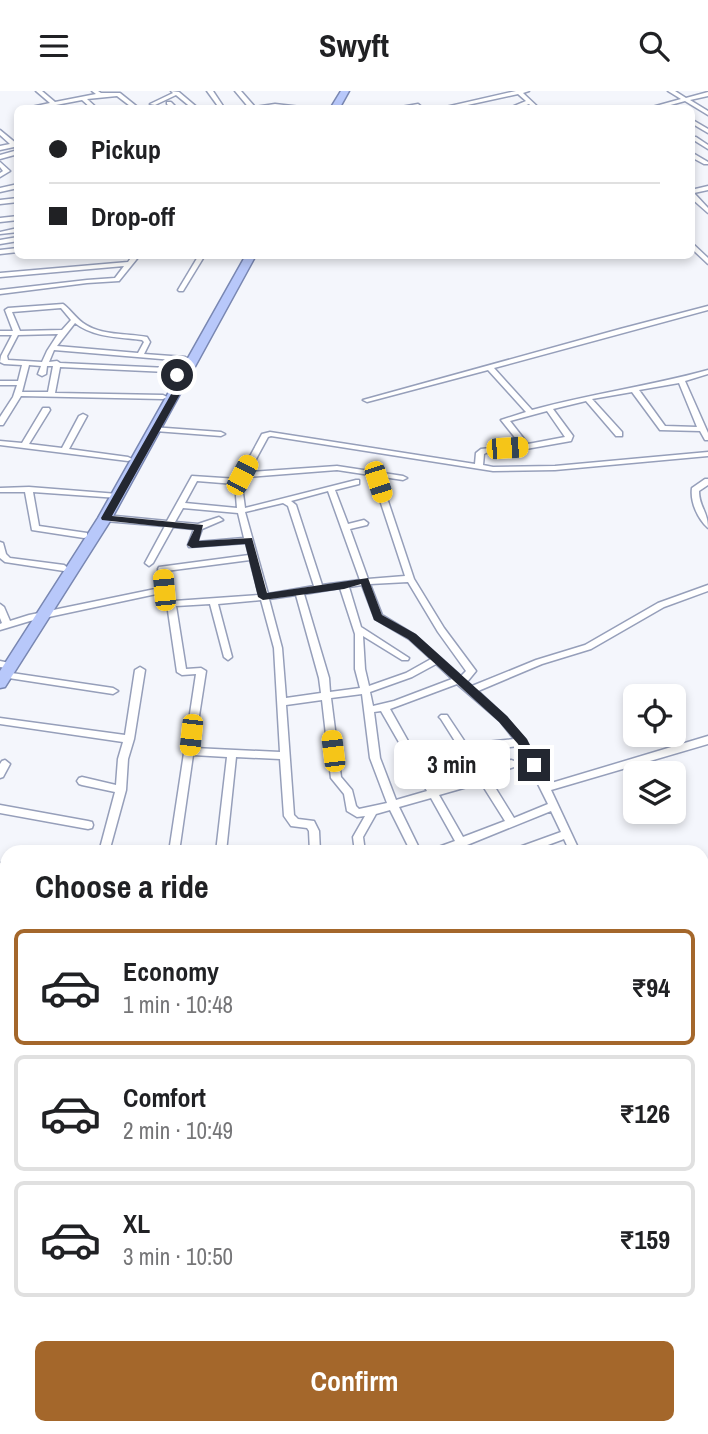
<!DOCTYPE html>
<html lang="en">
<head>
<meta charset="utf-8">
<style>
  body { margin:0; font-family:"Archivo Narrow",sans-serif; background:#f2f2f2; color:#202124; height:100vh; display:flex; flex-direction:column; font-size:26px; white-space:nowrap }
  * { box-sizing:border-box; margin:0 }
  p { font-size:23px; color:#757577 }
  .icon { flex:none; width:38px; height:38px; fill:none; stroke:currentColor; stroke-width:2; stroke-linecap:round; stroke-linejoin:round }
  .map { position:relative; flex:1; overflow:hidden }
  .drawer { position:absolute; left:0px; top:754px; width:709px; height:590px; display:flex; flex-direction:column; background:#fff; border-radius:21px 21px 0 0; box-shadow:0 4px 10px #0003 }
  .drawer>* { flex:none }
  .hud { position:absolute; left:14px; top:14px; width:681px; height:154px; border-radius:10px; box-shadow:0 4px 10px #0003; display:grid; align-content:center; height:154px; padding:0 35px; background:#fff }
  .controls { position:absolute; left:623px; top:593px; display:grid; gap:14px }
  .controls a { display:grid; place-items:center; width:63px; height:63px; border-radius:10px; background:#fff; box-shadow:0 4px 10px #0003; font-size:35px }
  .end { position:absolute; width:32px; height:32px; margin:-16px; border:9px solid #232731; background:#fff; box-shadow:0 0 0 4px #fff }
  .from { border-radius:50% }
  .bubble { position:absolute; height:49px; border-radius:10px; background:#fff; box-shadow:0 4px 10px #0003; font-size:23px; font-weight:700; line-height:49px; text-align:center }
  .car { position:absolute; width:21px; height:42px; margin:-21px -10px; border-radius:9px; box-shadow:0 0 5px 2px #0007; background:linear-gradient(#f5c518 24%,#345 0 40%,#f5c518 0 76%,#345 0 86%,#f5c518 0) }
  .hud b { display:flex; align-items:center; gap:24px; height:66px; font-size:26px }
  .hud b+b { border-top:2px solid #e0e0e0 }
  .hud i { width:18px; height:18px; background:#202124 }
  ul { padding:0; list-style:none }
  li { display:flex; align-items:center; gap:21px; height:116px; margin:0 14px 10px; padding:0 21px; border:4px solid #e0e0e0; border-radius:10px }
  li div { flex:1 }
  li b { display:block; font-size:26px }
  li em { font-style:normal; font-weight:700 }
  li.selected { border-color:#a4672b }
  li>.icon { width:63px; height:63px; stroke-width:1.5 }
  h2 { padding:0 35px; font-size:32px; line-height:84px }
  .action { display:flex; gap:14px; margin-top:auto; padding:14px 35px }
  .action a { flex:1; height:80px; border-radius:10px; background:#a4672b; color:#fff; font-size:28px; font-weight:700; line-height:80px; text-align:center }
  header { display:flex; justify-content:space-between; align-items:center; height:91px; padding:0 35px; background:#fff; font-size:32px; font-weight:700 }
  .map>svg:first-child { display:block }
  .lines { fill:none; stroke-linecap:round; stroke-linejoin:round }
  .minor-casing { stroke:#969fba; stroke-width:3 }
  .tertiary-casing { stroke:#969fba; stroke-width:4 }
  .trunk-casing { stroke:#7987b2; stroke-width:3 }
  .minor { fill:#fff; fill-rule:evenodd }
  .tertiary { fill:#fff; fill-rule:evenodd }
  .trunk { fill:#b8c8fa; fill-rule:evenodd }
  .route { fill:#232731 }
</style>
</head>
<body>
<header><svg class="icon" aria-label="menu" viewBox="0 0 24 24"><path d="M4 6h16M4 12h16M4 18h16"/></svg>Swyft<svg class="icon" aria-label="search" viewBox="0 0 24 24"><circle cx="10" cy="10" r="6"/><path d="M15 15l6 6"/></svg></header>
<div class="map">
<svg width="708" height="1343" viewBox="0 0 708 1343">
  <rect width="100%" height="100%" fill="#f4f6fc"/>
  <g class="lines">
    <g class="minor-casing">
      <g id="minor">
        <path d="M36,0H42L55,11L96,3L92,0H98L101,2H120L140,18H134L117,5L87,8L98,18H92L82,9L35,18H22L50,12Z"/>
        <path d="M171,0L179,1L199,18H193L176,4L155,14L150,13L173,2Z"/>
        <path d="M207,0H213L225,18H220Z"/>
        <path d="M235,0H241L255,16L275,13L318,18H250Z"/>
        <path d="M516,0H529L523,2L540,18H534L529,13L516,18H507L526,10L518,3L449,18H437Z"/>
        <path d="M668,0H675L686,7L708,1V5L690,9L708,20V24L685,10L656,18H645L681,8Z"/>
        <path d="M167,11H171L178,18H172L167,13Z"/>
        <path d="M418,13L424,18H399L401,16Z"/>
        <path d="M691,28L708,38V42L691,32Z"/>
        <path d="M0,39L17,53L18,59L14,56L0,59V55L10,53L0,44Z"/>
        <path d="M692,46H696L708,54V58L692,48Z"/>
        <path d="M18,59V63L0,68V64Z"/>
        <path d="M691,61L708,71V73H704L691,66Z"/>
        <path d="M0,71L10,80L0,86V82L3,80L0,76Z"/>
        <path d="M18,93V97L0,101V97Z"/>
        <path d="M708,95V99L694,102L708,117V122L691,107V99Z"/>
        <path d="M18,107V111L0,113V109Z"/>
        <path d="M18,125V129L0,131V127Z"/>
        <path d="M18,137V141L0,143V141Z"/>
        <path d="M18,146V150L0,153V149Z"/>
        <path d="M691,151L708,167V173L691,157Z"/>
        <path d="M18,157V161L0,163V159Z"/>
        <path d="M133,164H140L119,190L87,192L0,203V199L87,189L115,187L124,175L0,186V182L128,171Z"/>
        <path d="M199,164H205L183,200H179L178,199Z"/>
        <path d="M63,213C70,218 75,226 83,232C101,245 126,242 147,246L150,251L144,263L185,266L188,268L185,270L54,259L49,271L57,270L60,272L189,278L193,280L189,282L60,276L55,302L163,304L167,306L163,308L21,305L3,334H0V326L13,306L17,294H0V290H18L22,274L4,273L0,271L1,265L12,244H0V240H13L5,219L8,217ZM61,217L71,229L62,239L20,240L12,221ZM75,232C95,247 119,246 142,249L144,251L138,262L57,255ZM58,243L47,260L42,271L8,269L7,265L18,244ZM29,274L41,275L38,283L42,285L46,283L47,275H53L48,301H22Z"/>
        <path d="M708,215V219L494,277L532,319C590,303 650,295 708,279V283L685,290L708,342V349H705L700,340L660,339L632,301L592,308L622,341V345H616L586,310L553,318L573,345L571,350L526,358L486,362L484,363L483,374L493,376L555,375L708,361V365L555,379L493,380L271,345L268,346L249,381L337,375L403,385L407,387L403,389L337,379L247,386L242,395L245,417L356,389H359V393L335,399L348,433L364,429L368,432L367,434L350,438L368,488L405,485L374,391L378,389H381L414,488L444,537L476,580L467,591L472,595L536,569L585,554L658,512L708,494V500L664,516L591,558L542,573L478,600L506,626L525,649L548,693L708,645V653L551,699L580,761H570L564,748L529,761H513L514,758L561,741L551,720L467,754L466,756H460L447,761H432L433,758L455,750L431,707L399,716L421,761H411L390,719L376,723L363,746L365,761H355L353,746L365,725L357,726L347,720L344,703L331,687L322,609L286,614L294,724L298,728L314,730L319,740L320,761H310L309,740L307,737L291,735L284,725L280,668L236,666L226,761H216L227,666L193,664L179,761H169L196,583L182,584L177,581L167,513L161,502L30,530L0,539V533L2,532L0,527V513L4,516L10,530L29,524L160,497L158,478L159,476L249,464L246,452L189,456L188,454L194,438L173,436L153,472L149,475L145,472L165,435L105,430L101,427L105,424L167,430L192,385L238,388L239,386L238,384L241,382L262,343L270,341L475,373L476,362L481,358L521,354L501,329L526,321L488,279L367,311L363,309L620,238ZM679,292L697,336L665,335L639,299ZM547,320L565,346L528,353L510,330ZM197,390L235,393L237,417L185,412ZM328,400L360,489L322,494L296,414L291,410ZM283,412L288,415L314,495L268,503L245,421ZM183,417L238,422L244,447L197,451L202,438L223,429L219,426L198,433L175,431ZM250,469L259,504L174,510L168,499L166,480ZM408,491L438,541L466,580L461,585L415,544L382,524L370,493ZM362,494L375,528L409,548L431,568L406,582L369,595L365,578L363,545L402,569H408L409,567L361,536L349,496ZM340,497L355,543V578L360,597L330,601L329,587L304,503ZM296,504L319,587L321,602L286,607L282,557L269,508ZM261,509L274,557L280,661L194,657L206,580L201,577L186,578L176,515L210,513L224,566L228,569L232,566L218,513ZM436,573L452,588L394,610L373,615L370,601L412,586ZM457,593L500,630L514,648L477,652L465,651L447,624H441L439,626L441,628L477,685L435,698L390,618ZM362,603L370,667L387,712L359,718L356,715L352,699L341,686L331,607ZM381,620L427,700L396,709L380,667L374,621ZM519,655L548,713L514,727L488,685L514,676L516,673L514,670L511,669L483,679L470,659L477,660ZM481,692L505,730L463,746L439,704Z"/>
        <path d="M43,317H49L50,319L29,353L62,357L79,325L83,323L87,325L69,358L128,366L132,368L128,370L0,354V350L22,352Z"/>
        <path d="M152,336L221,341L225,343L221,345L155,340L151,338Z"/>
        <path d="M705,388H708V394L699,400C699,416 708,420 708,437C698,428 690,411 692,397Z"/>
        <path d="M29,396L118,403L122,405L118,407L33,401L39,435L87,442V446L84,447L32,439L25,401H0V397Z"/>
        <path d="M0,451L3,452L6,463L10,467L64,474L68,477L64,480L5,471L0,467Z"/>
        <path d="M0,570L14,573L15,575L11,578L0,576Z"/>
        <path d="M140,576L145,579L134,648L128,668L126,699L109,761H99L115,701L82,694L79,693L77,690L79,687L82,686L116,694L118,668L123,651L0,633V627L125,644L135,579Z"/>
        <path d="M5,581L113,597L118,600L113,603L2,586L0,584Z"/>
        <path d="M5,669L10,673L3,686L0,687V673L2,670Z"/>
        <path d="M0,714L88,730L92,731L93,734L92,737L88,738L0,722Z"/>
        <path d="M0,772L7,773V781L0,780Z"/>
        <path d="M7,876V890L4,891L0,889C0,883 1,879 7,876Z"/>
        <path d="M702,943L708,944V954L702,953Z"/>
        <path d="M702,973L706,974L708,978V994L704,993L702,989Z"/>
        <path d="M7,1160V1173L0,1176V1163Z"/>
        <path d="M0,1283L5,1285L7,1291V1321L2,1319L0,1314Z"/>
        <path d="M7,1331V1337H17V1343H3V1337Z"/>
        <path d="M88,1337H102L100,1343H86Z"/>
        <path d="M305,1337H319L320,1343H306Z"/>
        <path d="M390,1337H404L406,1343H392Z"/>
        <path d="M437,1337H474L472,1342L469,1343H432L434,1338Z"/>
        <path d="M482,1337H496L498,1343H484Z"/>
      </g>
    </g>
    <g class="tertiary-casing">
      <g id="tertiary">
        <path d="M708,1015V1042L702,1043V1016Z"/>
        <path d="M0,1082H7V1106L0,1107Z"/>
      </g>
    </g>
    <g class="trunk-casing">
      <g id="trunk">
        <path d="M341,0H349L339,18H330Z"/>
        <path d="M246,164H256L112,427L5,596L0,597V580L98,427Z"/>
      </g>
    </g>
    <use href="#minor" class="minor"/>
    <use href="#tertiary" class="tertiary"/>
    <use href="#trunk" class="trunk"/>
  </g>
  <path class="route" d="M179,277L193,280L112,425L203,434L199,450L252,447L267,502L368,487L382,524L416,543L507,625L527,648L540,674L538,677H530L518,653L499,631L408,548L374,529L361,493L344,498L263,509L258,506L245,453L192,457L187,454L194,439L102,429L101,427L183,282L174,285L175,279Z"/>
</svg>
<div class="controls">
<a><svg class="icon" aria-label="locate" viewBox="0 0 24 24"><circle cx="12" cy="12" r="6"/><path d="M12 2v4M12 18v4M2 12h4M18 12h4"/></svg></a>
<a><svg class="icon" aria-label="layers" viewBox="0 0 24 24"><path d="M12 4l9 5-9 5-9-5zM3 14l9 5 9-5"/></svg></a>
</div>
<i class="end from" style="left:177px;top:284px"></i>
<i class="end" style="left:534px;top:674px"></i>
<div class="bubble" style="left:394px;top:649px;width:116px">3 min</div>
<i class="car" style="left:507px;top:357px;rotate:86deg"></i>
<i class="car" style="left:242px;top:384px;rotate:28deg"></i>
<i class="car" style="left:378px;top:391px;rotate:162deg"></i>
<i class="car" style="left:164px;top:499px;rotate:355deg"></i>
<i class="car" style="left:191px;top:644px;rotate:186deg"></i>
<i class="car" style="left:333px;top:660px;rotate:353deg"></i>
<div class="hud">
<b><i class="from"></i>Pickup</b>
<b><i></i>Drop-off</b>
</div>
<section class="drawer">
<h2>Choose a ride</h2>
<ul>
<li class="selected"><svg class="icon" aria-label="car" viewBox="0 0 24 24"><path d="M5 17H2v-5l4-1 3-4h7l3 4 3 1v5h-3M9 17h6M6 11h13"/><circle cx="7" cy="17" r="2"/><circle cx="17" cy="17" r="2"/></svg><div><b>Economy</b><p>1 min · 10:48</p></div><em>₹94</em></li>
<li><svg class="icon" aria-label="car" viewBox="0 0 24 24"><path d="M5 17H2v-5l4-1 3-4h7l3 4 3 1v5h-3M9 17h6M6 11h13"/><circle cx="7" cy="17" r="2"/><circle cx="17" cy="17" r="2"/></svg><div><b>Comfort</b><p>2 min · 10:49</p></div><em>₹126</em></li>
<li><svg class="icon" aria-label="car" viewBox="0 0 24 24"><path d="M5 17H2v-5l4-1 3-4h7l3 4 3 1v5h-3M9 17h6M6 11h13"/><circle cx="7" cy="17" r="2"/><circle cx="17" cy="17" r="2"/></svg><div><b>XL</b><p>3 min · 10:50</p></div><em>₹159</em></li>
</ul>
<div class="action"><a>Confirm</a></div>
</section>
</div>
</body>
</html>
